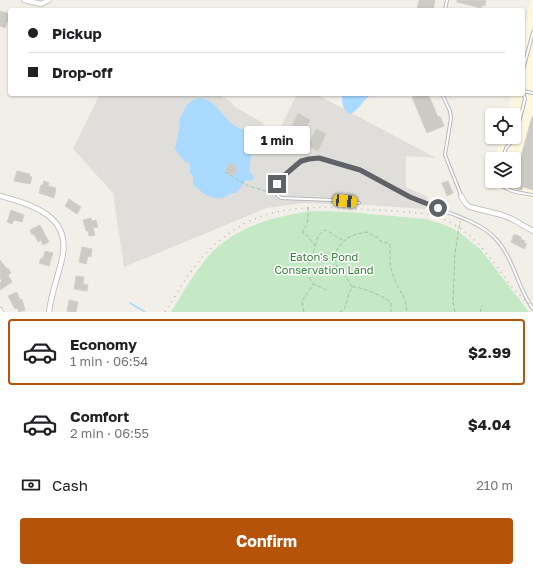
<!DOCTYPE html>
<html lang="en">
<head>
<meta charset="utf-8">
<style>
  body { margin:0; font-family:"Golos Text",sans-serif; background:#f2f2f2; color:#202124; height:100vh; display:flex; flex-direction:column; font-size:15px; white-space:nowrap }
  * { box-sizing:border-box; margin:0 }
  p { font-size:13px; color:#757577 }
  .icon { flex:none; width:22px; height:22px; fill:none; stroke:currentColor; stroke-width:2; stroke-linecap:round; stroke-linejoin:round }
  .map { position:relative; height:312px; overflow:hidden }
  .panel { display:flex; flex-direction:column; background:#fff; flex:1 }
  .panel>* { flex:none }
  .banner { position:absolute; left:8px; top:8px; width:517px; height:88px; border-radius:4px; box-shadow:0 1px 3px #0004; display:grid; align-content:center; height:88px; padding:0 20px; background:#fff }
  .tools { position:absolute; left:485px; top:108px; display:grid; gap:8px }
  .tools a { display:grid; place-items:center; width:36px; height:36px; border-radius:4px; background:#fff; box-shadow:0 1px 3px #0004; font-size:20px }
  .end { position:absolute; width:18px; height:18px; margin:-9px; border:5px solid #5f6368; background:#fff; box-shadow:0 0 0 2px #fff }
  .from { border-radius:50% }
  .bubble { position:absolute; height:28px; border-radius:4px; background:#fff; box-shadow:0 1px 3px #0004; font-size:13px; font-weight:700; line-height:28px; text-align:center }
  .car { position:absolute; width:12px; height:24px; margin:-12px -6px; border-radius:5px; box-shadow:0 0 3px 1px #0007; background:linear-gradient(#f5c518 24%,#345 0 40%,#f5c518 0 76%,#345 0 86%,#f5c518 0) }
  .banner b { display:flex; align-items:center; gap:14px; height:38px; font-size:15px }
  .banner b+b { border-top:1px solid #e0e0e0 }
  .banner i { width:10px; height:10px; background:#202124 }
  ul { padding:7px 0 0; list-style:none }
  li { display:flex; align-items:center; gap:12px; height:66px; margin:0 8px 6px; padding:0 12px; border:2px solid transparent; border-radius:4px }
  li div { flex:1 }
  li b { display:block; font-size:15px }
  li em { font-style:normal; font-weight:700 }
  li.selected { border-color:#b45309 }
  li>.icon { width:36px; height:36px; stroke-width:1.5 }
  .pay { display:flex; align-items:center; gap:10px; height:44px; padding:0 20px; font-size:15px }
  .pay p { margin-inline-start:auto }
  .cta { display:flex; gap:8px; margin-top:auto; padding:8px 20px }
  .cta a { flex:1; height:46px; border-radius:4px; background:#b45309; color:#fff; font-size:16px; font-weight:700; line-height:46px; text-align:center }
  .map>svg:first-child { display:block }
  .commercial { fill:#fef7e0 }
  .industrial { fill:#e0deda }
  .green { fill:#c5e8c5 }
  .water { fill:#aadaff }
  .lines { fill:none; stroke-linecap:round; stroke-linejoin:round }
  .stream { stroke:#aadaff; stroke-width:1.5 }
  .building { fill:#cccac5; stroke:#d6d1c6 }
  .lane-casing { stroke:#b5b8bc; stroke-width:4 }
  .street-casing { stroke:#b5b8bc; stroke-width:6 }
  .path { stroke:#9cc7a9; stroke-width:1; stroke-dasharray:4 2; stroke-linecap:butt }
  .lane { stroke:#fff; stroke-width:2 }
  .street { stroke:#fff; stroke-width:4.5 }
  .rail { stroke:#b6b7b8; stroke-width:1.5; stroke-dasharray:1 5; stroke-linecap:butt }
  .route { stroke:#5f6368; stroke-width:5 }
  .labels { text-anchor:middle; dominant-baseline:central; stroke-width:3; stroke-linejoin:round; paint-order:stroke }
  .park-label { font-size:11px; fill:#348238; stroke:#fff }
</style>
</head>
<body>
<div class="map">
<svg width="533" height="312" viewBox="0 0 533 312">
  <rect width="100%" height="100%" fill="#f1efe8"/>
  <path class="commercial" d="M531,0H533V199L499,190L493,186L491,181L492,171V181H514V159H495L501,137H514V115H507L512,94H523V34Z"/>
  <path class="industrial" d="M100,94H218L231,102L235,107L262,122L273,143L297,94H316L436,158L406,156V187L428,197L425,209L368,205L301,203L267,208L124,267L113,193L73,149Z"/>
  <path class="green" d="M315,211L346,212L426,219L445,225L459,232L481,250L529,312H171C181,296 191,278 203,263C228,229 274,215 315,211Z"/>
  <g class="water">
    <path d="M342,94H373C363,98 360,110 350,114C342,110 342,102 342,94Z"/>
    <path d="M200,98C222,101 226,132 251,130L254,139L250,141C251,146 252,150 251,155C251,164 246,170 254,176L252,181L246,180L237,193C231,192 228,197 222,198C211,200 200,192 193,184V176L190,173V163L185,162L175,149L180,126L179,120L187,105L193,100Z"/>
  </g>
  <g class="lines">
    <path class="stream" d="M130,303L145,312"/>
  </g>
  <g class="building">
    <path d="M419,0H435L433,10H417Z"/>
    <path d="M457,0H486L485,6L482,5L481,8L457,2Z"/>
    <path d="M0,11L10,14V23L7,22L5,28L0,26Z"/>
    <path d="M420,94H428L438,117L440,116L444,126L427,133L412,97Z"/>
    <path d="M298,113L310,120L299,143L287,137Z"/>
    <path d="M532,117H533V190L523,187L522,190L515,188L516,185H514V174H516Z"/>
    <path d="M316,129L326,134L318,151L308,146Z"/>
    <path d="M230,163L238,168L233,176L225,171Z"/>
    <path d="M17,171L30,174L29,176L32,177L30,184L14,181Z"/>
    <path d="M44,181L49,183L48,186L56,188L54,198L39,193L41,185H43Z"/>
    <path d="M448,181L453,193L447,196L442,183Z"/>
    <path d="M69,199L81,207L77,214L65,206Z"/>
    <path d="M11,210L24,215L22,222L14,220L12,224L7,222Z"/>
    <path d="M91,218L92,221L96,220L98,227L93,228L95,235L89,236L88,231H86L83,220Z"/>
    <path d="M40,225L49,242L43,245L41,240L38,242L34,234L32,235L30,230Z"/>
    <path d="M514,234L521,237V239L525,241L524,243L527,244L524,249L511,242Z"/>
    <path d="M82,247L92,249L91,257L88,256L86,264L79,262Z"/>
    <path d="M45,251L53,253L49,266L39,263L41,258L43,259Z"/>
    <path d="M0,260L7,269L8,268L11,273L8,275L12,282L0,290V283L2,281L0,278Z"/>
    <path d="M76,276L84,277L83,284L88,285L87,291L74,289Z"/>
    <path d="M17,292L20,300L22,299L25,310L20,312H19L17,308L15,309L8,296Z"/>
    <path d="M69,300L78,302L76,312H68L67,311Z"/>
  </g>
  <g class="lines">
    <g class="lane-casing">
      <g id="lane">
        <path d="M445,10L447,0"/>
        <path d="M523,70L533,32"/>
        <path d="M523,91L533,93"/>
        <path d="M442,94L450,111L451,118L445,155L461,195"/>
        <path d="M503,159L506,148L515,138L525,99L523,92"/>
        <path d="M498,181C504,192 522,193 533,195"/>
        <path d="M359,203L332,200L281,198L277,195V184L279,180C291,170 301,158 318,158C325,158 332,162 338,164C345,166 352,167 359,169C377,176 392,189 409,197C434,209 475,218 494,237C514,257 517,287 533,309"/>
      </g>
    </g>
    <g class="street-casing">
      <g id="street">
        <path d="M24,0L41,4L49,0"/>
        <path d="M0,196C33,205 72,216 62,259C58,277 51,294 49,312"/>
        <path d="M461,196L466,204L470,207L502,215L512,219L533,231"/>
        <path d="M0,310L1,312"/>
      </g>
    </g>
    <g class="path">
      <path d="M225,172L248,186L273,193"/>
      <path d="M308,207C308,217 309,223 303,230V233L308,236L315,246C313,260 300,271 314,284"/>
      <path d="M315,246L318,236L324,230C331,231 336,238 343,240"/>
      <path d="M311,259L318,263L324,254L330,253L334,255"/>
      <path d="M352,287L346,277L338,271L334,255C342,239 350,234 368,232L375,237H378L380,241L390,244V265L395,281L405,300L407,312"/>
      <path d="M304,312L302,301L314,284L326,290L329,289"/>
      <path d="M339,312L344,310C347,302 348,294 352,287H354C361,287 386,297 390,302C392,305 391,309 391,312"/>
      <path d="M455,312L453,302L455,253L460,221"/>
      <path d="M480,312L482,305"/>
    </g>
    <use href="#lane" class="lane"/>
    <use href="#street" class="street"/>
    <path class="rail" d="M165,312C179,290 192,266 211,248C255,206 301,205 358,209C378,210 398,211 419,213C459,218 479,242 501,272C510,285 519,297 533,306"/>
  </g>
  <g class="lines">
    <path class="route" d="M277,184L279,180L301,161L309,159L319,158L360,170L410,197L438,208"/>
  </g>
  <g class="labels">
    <g class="park-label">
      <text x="324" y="256">Eaton's Pond<tspan x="324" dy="13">Conservation Land</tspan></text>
    </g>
  </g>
</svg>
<div class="tools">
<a><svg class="icon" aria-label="locate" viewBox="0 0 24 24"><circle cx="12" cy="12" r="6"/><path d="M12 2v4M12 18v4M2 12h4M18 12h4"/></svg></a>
<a><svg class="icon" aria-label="layers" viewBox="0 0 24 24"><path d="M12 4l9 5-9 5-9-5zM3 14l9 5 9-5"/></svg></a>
</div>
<i class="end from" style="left:438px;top:208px"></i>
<i class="end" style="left:277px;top:184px"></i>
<div class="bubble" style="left:244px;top:126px;width:66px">1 min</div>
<i class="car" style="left:345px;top:201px;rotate:96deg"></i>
<div class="banner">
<b><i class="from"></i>Pickup</b>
<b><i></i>Drop-off</b>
</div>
</div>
<section class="panel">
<ul>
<li class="selected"><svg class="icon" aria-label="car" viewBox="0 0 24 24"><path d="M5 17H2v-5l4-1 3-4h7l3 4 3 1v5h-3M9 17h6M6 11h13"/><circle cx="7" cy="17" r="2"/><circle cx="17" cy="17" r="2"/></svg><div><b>Economy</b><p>1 min · 06:54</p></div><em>$2.99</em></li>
<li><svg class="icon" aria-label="car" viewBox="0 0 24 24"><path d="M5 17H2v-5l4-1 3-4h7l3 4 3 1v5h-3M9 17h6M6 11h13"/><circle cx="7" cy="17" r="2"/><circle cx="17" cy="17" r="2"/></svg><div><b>Comfort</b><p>2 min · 06:55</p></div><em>$4.04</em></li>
</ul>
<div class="pay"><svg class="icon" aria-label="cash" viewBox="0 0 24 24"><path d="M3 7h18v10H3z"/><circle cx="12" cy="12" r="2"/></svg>Cash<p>210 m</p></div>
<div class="cta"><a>Confirm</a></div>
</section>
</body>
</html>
